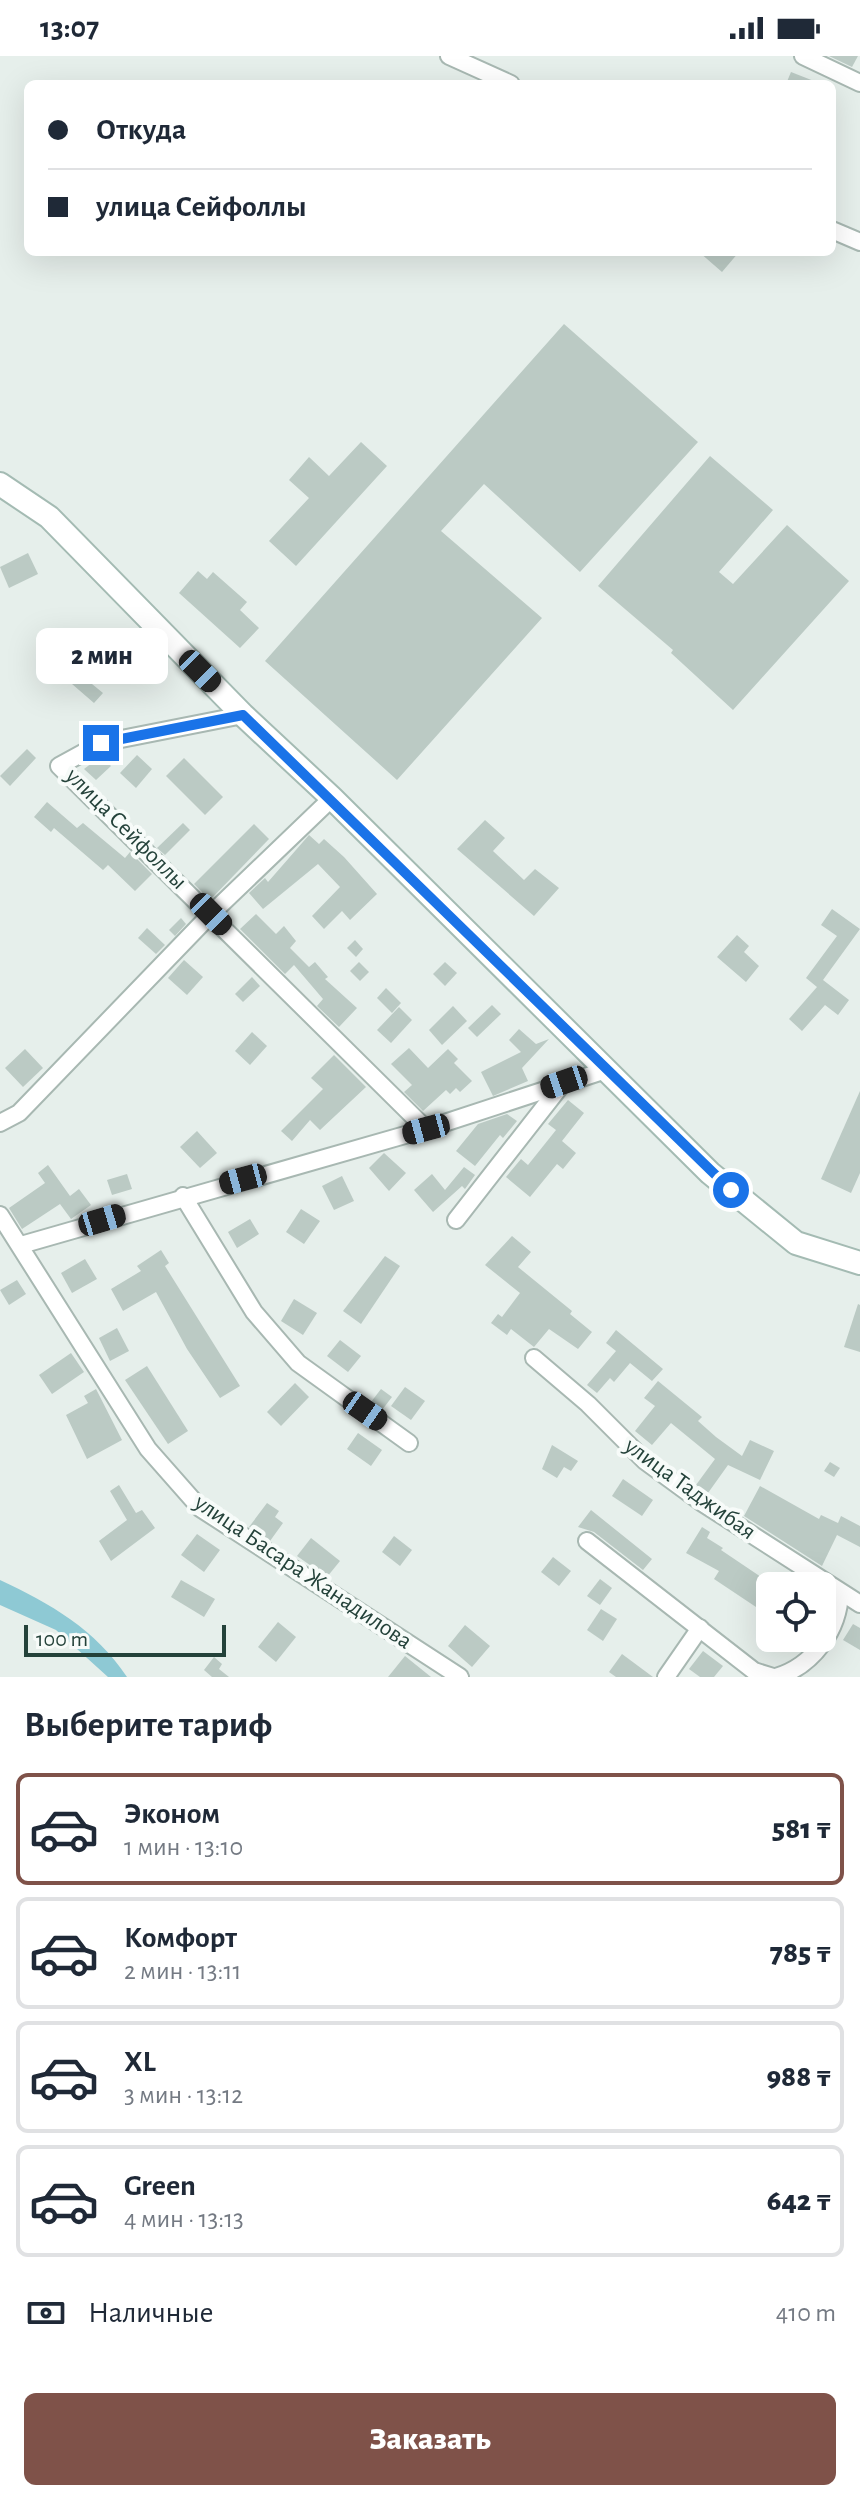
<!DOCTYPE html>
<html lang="ru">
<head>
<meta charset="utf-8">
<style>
  body { margin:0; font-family:"Alegreya Sans",sans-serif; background:#f6f6f7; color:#1f2937; height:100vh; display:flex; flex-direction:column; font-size:30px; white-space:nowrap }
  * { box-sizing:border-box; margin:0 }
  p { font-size:26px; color:#747a83 }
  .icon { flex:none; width:44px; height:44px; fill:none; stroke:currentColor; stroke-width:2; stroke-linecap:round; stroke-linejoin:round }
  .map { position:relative; height:1621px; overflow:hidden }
  .drawer { display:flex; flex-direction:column; background:#fff; flex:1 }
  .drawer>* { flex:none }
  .top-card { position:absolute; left:24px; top:24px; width:812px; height:176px; border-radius:12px; box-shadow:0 8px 32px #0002; display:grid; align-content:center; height:176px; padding:0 24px; background:#fff }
  .fabs { position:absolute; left:756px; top:1516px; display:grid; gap:16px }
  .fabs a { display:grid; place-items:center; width:80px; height:80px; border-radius:12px; background:#fff; box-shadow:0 8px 32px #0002; font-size:40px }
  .scale { position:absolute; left:24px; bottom:20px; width:202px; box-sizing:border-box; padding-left:8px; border:4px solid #24423a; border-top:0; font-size:22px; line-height:28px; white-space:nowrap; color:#24423a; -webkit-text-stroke:6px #f7fbf9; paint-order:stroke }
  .end { position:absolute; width:36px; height:36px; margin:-18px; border:10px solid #1a73e8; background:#fff; box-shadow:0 0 0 4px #fff }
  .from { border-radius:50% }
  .bubble { position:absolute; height:56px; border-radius:12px; background:#fff; box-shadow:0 8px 32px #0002; font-size:26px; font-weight:800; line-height:56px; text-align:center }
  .car { position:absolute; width:24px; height:48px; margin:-24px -12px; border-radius:10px; box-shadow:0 0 6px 2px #0007; background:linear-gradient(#222 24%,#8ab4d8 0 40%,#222 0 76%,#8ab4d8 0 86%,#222 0) }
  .top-card b { display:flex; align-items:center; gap:28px; height:76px; font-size:30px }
  .top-card b+b { border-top:2px solid #e0e1e3 }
  .top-card i { width:20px; height:20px; background:#1f2937 }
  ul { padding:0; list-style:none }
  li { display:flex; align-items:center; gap:24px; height:112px; margin:0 16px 12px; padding:0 8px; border:4px solid #e0e1e3; border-radius:12px }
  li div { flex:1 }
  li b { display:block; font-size:30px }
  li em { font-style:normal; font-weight:800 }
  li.on { border-color:#7f5249 }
  li>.icon { width:72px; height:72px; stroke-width:1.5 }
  h2 { padding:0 24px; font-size:36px; line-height:96px }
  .pay { display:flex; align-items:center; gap:20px; height:88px; padding:0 24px; font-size:30px }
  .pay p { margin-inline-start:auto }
  .button { display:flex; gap:16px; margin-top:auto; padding:16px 24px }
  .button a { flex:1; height:92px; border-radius:12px; background:#7f5249; color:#fff; font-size:32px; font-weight:800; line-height:92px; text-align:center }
  .status { display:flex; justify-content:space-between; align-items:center; height:56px; padding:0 40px; background:#fff; direction:ltr }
  .status svg { height:22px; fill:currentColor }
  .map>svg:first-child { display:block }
  .water { fill:#8ec9d4 }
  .building { fill:#bbcac4 }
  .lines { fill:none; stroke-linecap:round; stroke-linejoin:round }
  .street-casing { stroke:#a8b8b2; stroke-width:20 }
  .secondary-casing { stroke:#a4bbb3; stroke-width:26 }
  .street { stroke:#fff; stroke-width:16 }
  .secondary { stroke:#fff; stroke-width:22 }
  .route { stroke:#1a73e8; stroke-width:10 }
  .labels { text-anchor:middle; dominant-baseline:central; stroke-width:8; stroke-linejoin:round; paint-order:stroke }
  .street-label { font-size:24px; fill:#24423a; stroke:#f7fbf9 }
</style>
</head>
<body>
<div class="status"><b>13:07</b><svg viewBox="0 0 49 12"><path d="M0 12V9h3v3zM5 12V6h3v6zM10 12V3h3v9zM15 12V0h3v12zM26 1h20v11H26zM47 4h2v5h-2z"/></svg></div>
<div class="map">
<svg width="860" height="1621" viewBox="0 0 860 1621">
  <rect width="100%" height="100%" fill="#e6efeb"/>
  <path class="water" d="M0,1524C51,1548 95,1573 127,1621H108L56,1574L0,1549Z"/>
  <g class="building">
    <path d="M829,0H858L852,11Z"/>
    <path d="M791,16L819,27V28H786Z"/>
    <path d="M699,196H739L722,216Z"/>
    <path d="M564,268L698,386L580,516L484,428L441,475L542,562L397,724L265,605Z"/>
    <path d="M361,386L387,410L296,510L269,485L309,442L289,424L309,401L329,420Z"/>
    <path d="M710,400L773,454L719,516L733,528L787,469L849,525L733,654L671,597L673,594L598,530Z"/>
    <path d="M28,497L38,518L9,532L0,511Z"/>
    <path d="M198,515L207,523L213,516L247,546L240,554L259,572L240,592L179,537Z"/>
    <path d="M69,588L93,610L99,602L108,610L92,628L103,637L94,647L50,609Z"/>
    <path d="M27,693L36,702L10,730L0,720Z"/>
    <path d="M137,699L152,713L136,732L120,717Z"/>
    <path d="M101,700L111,710L96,724L84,713Z"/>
    <path d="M184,702L223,741L205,759L166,720Z"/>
    <path d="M47,746L77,772L83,767L125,802L130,796L152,818L135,835L108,809L103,814L54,772L51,776L34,761Z"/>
    <path d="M485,764L505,782L493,795L524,824L535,813L559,832L534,860L457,793Z"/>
    <path d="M183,767L190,774L165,799L157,792Z"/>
    <path d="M254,768L269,783L210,844L194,828Z"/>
    <path d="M309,779L319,788L324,783L344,801L377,838L350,864L342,855L324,873L312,860L340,831L318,808L263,853L249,837L265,822L268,826Z"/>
    <path d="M832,853L860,873L823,924L849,944L838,959L825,949L802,975L789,963L817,931L806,922L837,880L821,869Z"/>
    <path d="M256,858L276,878L284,870L296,885L290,892L309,911L315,906L328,921L325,923L357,952L339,971L317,950L323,943L294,909L285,918L240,873Z"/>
    <path d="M181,862L186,868L175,880L169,874Z"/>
    <path d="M147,872L165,889L156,898L138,882Z"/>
    <path d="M737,879L749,890L744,896L759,910L746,926L717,901Z"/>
    <path d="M355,884L363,893L356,901L347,892Z"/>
    <path d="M184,904L203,921L187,939L168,922Z"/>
    <path d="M359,906L369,916L360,925L350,915Z"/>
    <path d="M445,906L457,917L445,930L433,918Z"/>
    <path d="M252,921L260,930L243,946L235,938Z"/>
    <path d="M386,932L401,947L392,957L377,942Z"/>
    <path d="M492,949L501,958L477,981L468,972Z"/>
    <path d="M453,950L467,965L442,989L429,974Z"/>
    <path d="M399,951L412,964L391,987L377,974Z"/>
    <path d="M519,973L536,988L549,983L522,1012L528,1025L493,1040L481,1016L521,996L509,984Z"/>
    <path d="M252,976L267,990L250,1009L235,995Z"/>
    <path d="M409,992L428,1012L448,993L458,1003L454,1007L472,1025L460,1036L456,1032L450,1038L446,1034L423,1055L404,1036L412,1029L391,1008Z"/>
    <path d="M25,993L43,1012L23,1031L5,1012Z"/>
    <path d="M334,999L366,1031L320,1074L310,1064L292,1085L281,1075L323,1033L311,1022Z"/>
    <path d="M860,1035V1117L851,1137L821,1123Z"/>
    <path d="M568,1044L584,1057L562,1085L576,1097L563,1113L557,1108L530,1141L506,1121L521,1103L528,1109L556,1074L548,1068Z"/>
    <path d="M507,1058L517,1065L503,1082L500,1079L475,1110L456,1095L478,1068Z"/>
    <path d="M197,1075L217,1097L200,1112L180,1091Z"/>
    <path d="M384,1097L406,1117L389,1135L369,1112Z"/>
    <path d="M48,1109L70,1140L79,1133L91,1149L71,1163L60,1148L22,1173L9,1152L45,1127L38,1117Z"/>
    <path d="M464,1111L475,1119L465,1133L462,1130L433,1156L414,1134L432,1118L445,1134Z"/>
    <path d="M127,1118L132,1133L112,1139L107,1124Z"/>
    <path d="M342,1120L354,1145L334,1154L322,1130Z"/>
    <path d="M301,1153L320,1165L304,1188L286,1176Z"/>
    <path d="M250,1163L259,1178L237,1192L228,1176Z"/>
    <path d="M512,1180L531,1196L518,1211L572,1255L570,1258L592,1276L578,1293L549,1273L534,1291L511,1273L507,1279L491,1267L498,1258L502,1261L520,1237L485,1209Z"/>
    <path d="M161,1194L169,1207L165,1210L240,1330L220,1342L187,1293L156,1236L123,1255L111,1233L141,1215L137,1210Z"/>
    <path d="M385,1200L400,1210L361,1268L343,1255Z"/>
    <path d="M85,1203L97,1223L72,1237L61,1217Z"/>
    <path d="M17,1224L26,1238L9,1249L0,1234Z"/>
    <path d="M294,1243L317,1257L303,1279L281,1265Z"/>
    <path d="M858,1248L860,1249V1296L844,1291Z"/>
    <path d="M117,1272L129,1295L110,1305L99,1282Z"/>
    <path d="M616,1274L663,1313L652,1325L630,1307L614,1326L610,1322L597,1337L587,1329L616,1295L606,1287Z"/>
    <path d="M340,1284L361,1300L348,1316L327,1300Z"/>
    <path d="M71,1297L84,1316L52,1338L39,1319Z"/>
    <path d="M147,1310L188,1375L168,1388L125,1324Z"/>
    <path d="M658,1325L702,1361L698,1365L716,1381L742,1400L750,1384L774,1395L760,1424L728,1409L708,1437L696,1429L715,1403L671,1367L652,1389L635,1375L655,1350L644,1342Z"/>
    <path d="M295,1327L309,1341L281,1370L267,1356Z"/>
    <path d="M405,1331L425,1345L411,1364L391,1350Z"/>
    <path d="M96,1333L122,1384L87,1403L66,1359L88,1347L84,1340Z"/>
    <path d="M381,1333L392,1341L382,1354L371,1346Z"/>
    <path d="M358,1377L382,1394L371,1410L347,1393Z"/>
    <path d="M552,1389L578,1405L571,1415L564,1411L557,1422L542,1413Z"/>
    <path d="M830,1406L840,1412L834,1421L824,1415Z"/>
    <path d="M623,1423L653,1444L642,1460L612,1440Z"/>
    <path d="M119,1429L136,1457L142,1454L155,1472L111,1505L99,1485L127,1464L110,1435Z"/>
    <path d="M760,1430L819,1463L821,1459L838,1467L841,1460L860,1470V1491L837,1479L822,1510L744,1460Z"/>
    <path d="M267,1447L279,1455L275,1461L283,1467L270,1485L249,1471Z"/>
    <path d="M591,1454L652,1503L643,1514L594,1476L578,1471Z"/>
    <path d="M702,1471L710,1476L707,1482L723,1492L721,1494L770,1527V1543L762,1555L714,1523L719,1515L686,1497Z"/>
    <path d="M197,1478L220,1494L204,1516L181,1499Z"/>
    <path d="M394,1480L412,1494L400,1510L382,1496Z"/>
    <path d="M311,1482L340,1505L327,1521L297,1500Z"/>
    <path d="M553,1501L571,1515L559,1530L541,1516Z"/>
    <path d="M600,1523L612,1532L600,1549L587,1540Z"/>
    <path d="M181,1524L215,1543L204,1561L171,1541Z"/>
    <path d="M601,1553L617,1563L603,1585L587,1574Z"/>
    <path d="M278,1566L296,1581L276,1606L258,1591Z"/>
    <path d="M853,1568L860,1572V1594L843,1584Z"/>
    <path d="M465,1569L490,1590L472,1611L448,1590Z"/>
    <path d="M703,1595L723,1610L714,1621H700L689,1613Z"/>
    <path d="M622,1598L653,1621H616L609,1616Z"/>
    <path d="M405,1600L431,1621H388Z"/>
    <path d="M214,1601L222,1608L219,1613L229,1621H212L204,1614Z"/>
  </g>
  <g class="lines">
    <g class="street-casing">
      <g id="street">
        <path d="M449,0L511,28"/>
        <path d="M803,0L860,27"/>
        <path d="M832,174L860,186"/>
        <path d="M243,659L101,687L59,710L426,1073"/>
        <path d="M0,1067L19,1057L211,858L332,742"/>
        <path d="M183,1140L254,1256L298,1307L409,1387"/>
        <path d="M0,1159L148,1393L200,1452L460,1621"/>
        <path d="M456,1164L563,1027"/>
        <path d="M21,1189L426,1073L606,1014"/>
        <path d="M534,1302L588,1348L645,1405L701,1446L860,1548"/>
        <path d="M587,1485L754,1615L773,1621"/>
        <path d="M666,1621L700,1572"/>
        <path d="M776,1621C813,1610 839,1574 840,1536"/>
      </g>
    </g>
    <g class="secondary-casing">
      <path id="secondary" d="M0,428L49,461L243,659L332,742L710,1117L796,1187L860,1207"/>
    </g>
    <use href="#street" class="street"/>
    <use href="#secondary" class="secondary"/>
  </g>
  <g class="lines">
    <path class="route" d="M101,687L243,659L731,1134"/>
  </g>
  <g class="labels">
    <g class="street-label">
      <text transform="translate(126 773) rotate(45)">улица Сейфоллы</text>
      <text transform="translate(690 1433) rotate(36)">улица Таджибая</text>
      <text transform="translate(303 1516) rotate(34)">улица Басара Жанадилова</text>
    </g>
  </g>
</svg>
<div class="fabs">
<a><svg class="icon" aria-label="locate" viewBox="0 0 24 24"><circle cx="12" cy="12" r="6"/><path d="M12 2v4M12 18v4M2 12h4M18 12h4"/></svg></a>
</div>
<div class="scale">100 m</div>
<i class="end from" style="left:731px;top:1134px"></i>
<i class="end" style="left:101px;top:687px"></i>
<div class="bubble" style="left:36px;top:572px;width:132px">2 мин</div>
<i class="car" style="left:200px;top:615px;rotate:135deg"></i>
<i class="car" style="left:211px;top:858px;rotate:135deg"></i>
<i class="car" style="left:564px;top:1026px;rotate:251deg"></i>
<i class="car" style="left:426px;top:1073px;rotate:255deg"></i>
<i class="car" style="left:243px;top:1123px;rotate:255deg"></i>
<i class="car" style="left:102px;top:1164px;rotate:73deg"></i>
<i class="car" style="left:365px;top:1355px;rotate:125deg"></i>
<div class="top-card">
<b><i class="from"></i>Откуда</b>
<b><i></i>улица Сейфоллы</b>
</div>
</div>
<section class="drawer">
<h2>Выберите тариф</h2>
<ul>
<li class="on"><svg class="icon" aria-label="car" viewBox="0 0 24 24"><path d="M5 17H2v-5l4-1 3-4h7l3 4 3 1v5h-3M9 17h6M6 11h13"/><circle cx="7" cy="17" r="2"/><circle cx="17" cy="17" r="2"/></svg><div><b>Эконом</b><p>1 мин · 13:10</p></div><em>581 ₸</em></li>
<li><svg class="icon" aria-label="car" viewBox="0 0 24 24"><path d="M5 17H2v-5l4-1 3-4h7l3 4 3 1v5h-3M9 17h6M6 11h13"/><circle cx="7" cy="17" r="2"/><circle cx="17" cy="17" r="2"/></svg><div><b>Комфорт</b><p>2 мин · 13:11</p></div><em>785 ₸</em></li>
<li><svg class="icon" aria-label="car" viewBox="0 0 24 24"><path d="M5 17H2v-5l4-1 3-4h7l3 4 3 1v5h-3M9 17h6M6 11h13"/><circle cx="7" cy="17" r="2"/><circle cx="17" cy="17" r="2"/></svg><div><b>XL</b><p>3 мин · 13:12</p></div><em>988 ₸</em></li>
<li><svg class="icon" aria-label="car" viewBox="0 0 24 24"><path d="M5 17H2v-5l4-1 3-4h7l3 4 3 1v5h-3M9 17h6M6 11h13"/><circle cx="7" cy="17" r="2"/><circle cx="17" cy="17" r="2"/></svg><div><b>Green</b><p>4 мин · 13:13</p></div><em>642 ₸</em></li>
</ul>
<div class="pay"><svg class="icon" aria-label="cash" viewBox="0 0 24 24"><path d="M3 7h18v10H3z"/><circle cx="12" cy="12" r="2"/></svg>Наличные<p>410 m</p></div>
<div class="button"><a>Заказать</a></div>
</section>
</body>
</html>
